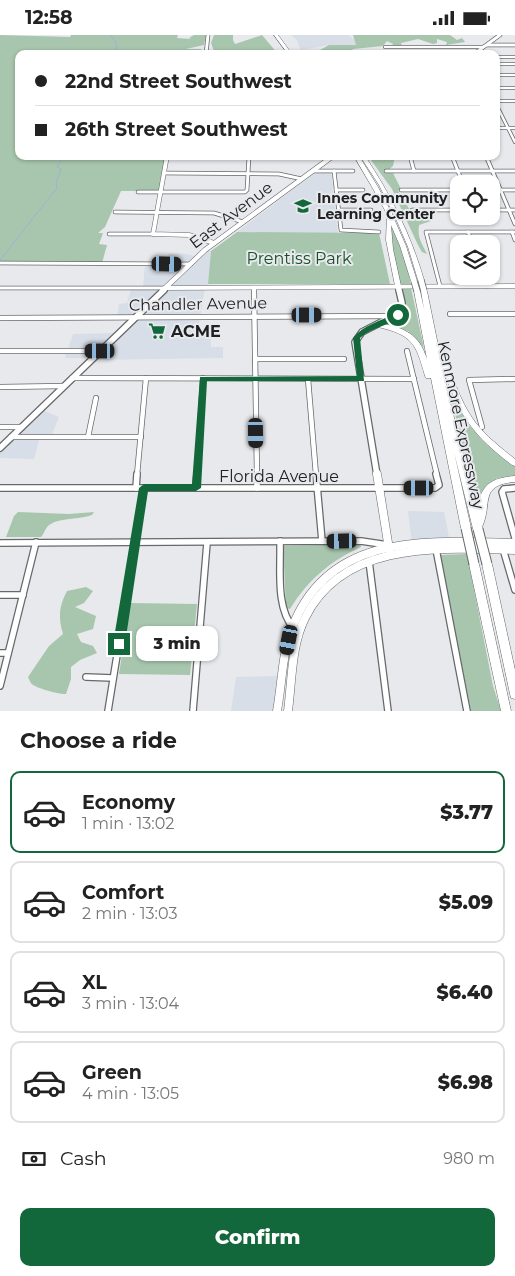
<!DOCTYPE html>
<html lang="en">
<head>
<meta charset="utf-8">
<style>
  body { margin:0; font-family:Montserrat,sans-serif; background:#f2f2f2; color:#222; height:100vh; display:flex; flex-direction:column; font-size:19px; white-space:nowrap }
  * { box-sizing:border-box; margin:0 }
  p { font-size:16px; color:#767676 }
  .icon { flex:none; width:28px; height:28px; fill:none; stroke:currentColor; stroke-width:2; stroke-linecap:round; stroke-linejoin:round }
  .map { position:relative; height:676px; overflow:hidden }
  .side { display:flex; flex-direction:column; background:#fff; flex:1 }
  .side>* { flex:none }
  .guide { position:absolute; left:15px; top:15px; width:485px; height:110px; border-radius:10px; box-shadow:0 1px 4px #0004; display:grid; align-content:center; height:110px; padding:0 20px; background:#fff }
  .buttons { position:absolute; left:450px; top:140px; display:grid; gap:10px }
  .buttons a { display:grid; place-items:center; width:50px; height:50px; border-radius:10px; background:#fff; box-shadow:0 1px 4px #0004; font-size:25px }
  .end { position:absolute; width:22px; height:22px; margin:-11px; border:6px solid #12683a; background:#fff; box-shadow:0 0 0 2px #fff }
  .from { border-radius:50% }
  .bubble { position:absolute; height:35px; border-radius:10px; background:#fff; box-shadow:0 1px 4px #0004; font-size:16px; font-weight:800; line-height:35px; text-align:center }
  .car { position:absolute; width:15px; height:30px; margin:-15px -8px; border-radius:6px; box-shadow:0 0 4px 1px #0007; background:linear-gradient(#222 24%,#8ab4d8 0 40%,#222 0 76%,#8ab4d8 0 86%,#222 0) }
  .guide b { display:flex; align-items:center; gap:18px; height:48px; font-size:19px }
  .guide b+b { border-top:1px solid #e0e0e0 }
  .guide i { width:12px; height:12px; background:#222 }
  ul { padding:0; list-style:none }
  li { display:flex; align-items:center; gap:15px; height:82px; margin:0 10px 8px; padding:0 10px; border:2px solid #e0e0e0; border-radius:10px }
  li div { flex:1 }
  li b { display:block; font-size:19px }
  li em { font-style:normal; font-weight:800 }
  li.selected { border-color:#12683a }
  li>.icon { width:45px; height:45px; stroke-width:1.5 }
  h2 { padding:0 20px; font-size:22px; line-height:60px }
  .pay { display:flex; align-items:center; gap:12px; height:55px; padding:0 20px; font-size:19px }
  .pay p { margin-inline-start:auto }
  .cta { display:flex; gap:10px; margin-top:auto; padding:10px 20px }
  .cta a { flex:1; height:58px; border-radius:10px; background:#12683a; color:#fff; font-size:20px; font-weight:800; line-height:58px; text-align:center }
  .status { display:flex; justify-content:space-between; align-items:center; height:35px; padding:0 25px; background:#fff; direction:ltr }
  .status svg { height:14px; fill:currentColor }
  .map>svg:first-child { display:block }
  .built { fill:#d7dee7 }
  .green { fill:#a8c6ad }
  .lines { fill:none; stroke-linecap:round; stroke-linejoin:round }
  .stream { stroke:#95b5d8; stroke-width:1 }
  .minor-far3-casing { stroke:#66686a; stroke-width:4 }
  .minor-far2-casing { stroke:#66686a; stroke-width:4.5 }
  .minor-far1-casing { stroke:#66686a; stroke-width:6 }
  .minor-casing { stroke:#66686a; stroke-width:8 }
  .tertiary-far1-casing { stroke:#66686a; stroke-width:4.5 }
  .tertiary-casing { stroke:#66686a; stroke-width:5 }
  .secondary-far3-casing { stroke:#66686a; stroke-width:4.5 }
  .secondary-far2-casing { stroke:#66686a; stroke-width:5.5 }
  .secondary-far1-casing { stroke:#66686a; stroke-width:8 }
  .secondary-casing { stroke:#66686a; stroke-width:9 }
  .motorway-casing { stroke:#66686a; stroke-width:1 }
  .minor-far3 { stroke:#fff; stroke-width:2.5 }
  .minor-far2 { stroke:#fff; stroke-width:3 }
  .minor-far1 { stroke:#fff; stroke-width:4.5 }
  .minor { stroke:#fff; stroke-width:5.5 }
  .tertiary-far1 { stroke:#fff; stroke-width:3 }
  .tertiary { stroke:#fff; stroke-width:4 }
  .secondary-far3 { stroke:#fff; stroke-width:3 }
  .secondary-far2 { stroke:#fff; stroke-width:4.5 }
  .secondary-far1 { stroke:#fff; stroke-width:5.5 }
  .secondary { stroke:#fff; stroke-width:8 }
  .motorway { fill:#fff; fill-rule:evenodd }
  .motorway-bridge-far1-casing { stroke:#66686a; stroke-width:7; stroke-linecap:butt }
  .motorway-bridge-casing { stroke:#66686a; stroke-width:11; stroke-linecap:butt }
  .motorway-bridge-far1 { stroke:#fff; stroke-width:5.5 }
  .motorway-bridge { stroke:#fff; stroke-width:9 }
  .route { fill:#12683a }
  .labels { text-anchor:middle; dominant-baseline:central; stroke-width:4; stroke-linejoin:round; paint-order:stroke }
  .far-poi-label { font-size:14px; font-weight:bold; fill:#202122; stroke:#e7e9ec; text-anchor:start }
  .street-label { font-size:16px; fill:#202122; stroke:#e7e9ec }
  .park-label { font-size:16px; fill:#155027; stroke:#e7e9ec }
  .poi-label { font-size:16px; font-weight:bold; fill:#202122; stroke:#e7e9ec; text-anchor:start }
</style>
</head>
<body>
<div class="status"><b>12:58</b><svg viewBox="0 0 49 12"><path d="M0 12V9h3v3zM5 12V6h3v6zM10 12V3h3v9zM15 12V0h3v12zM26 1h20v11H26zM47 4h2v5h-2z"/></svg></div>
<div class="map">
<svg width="515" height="676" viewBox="0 0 515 676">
  <rect width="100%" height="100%" fill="#e7e9ec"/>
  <g class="built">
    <path d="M291,0H348L355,5L356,10H329L301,15L297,5Z"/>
    <path d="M316,137H331L338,198L237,197Z"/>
    <path d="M205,215L211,216L208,249L205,253L197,299H211V312H223V323L91,325L92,323H65L73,299L118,298L134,283L117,282L119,269L127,268L131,254H143L145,228L166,229L169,218L187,219L198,222Z"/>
    <path d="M40,374L59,382L51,402H40L34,424L0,423V413Z"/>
    <path d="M408,476L444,477L450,507L412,508Z"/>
    <path d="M279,641L274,676H231L236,642Z"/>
  </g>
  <g class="green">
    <path d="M0,0L70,2L71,0H178L177,3L191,4L189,3L194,0H206L204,10L186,14H201L204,19H19V121L165,122L159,156H121L105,192L98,198H103L99,209L107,210L102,228L0,227Z"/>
    <path d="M214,0H233V5L235,9L262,0L278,19H211L214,16L211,8Z"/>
    <path d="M353,0H450L457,5L462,3L465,7L446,10L447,7L437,4V8L433,9L418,4L401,8L402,11H392L393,9L387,6L383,11L353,14L348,19H340L338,16L313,19L329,10H356Z"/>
    <path d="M368,121H395L393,131L386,137L393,138L401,154L398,156L413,180L427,182L431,186L419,190C417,203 422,208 427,219L422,217L418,210L392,154Z"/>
    <path d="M390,185L402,214L411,249H401L400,247L392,214Z"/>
    <path d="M237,197L379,198L390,249H208L211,216Z"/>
    <path d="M403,253H411L424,313L408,296L386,289L404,278Z"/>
    <path d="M450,358L468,389L486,408L515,431V442C499,440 489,445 481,459L474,458Z"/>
    <path d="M18,477L69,479L94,477L92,480C79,485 58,482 48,491C45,494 44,499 41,502H6L14,481Z"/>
    <path d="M360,509L361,512C330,526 308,545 290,574L286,573L283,511Z"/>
    <path d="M467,519L493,651L501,676H471L440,520Z"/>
    <path d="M86,552L93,556L84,568L75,572L96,581L93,594L77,599L81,607L93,611L97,618L80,625L71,632V644L66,659C62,660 35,653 32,649C31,649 28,642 28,642L49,611L63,599C58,582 59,571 67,556Z"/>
    <path d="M130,568L197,569L190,640L119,639Z"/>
  </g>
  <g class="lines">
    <g class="stream">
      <path d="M110,0L116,7L117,19"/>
      <path d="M0,225L57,153L56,148L61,134L57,132L63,121"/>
    </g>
    <g class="minor-far3-casing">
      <g id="minor-far3">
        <path d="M385,12H483"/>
        <path d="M496,22H515"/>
        <path d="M496,29H515"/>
        <path d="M496,40H515"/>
        <path d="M496,53H515"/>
        <path d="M496,66H515"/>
        <path d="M496,69L515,107"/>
        <path d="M496,93H515"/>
      </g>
    </g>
    <g class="minor-far2-casing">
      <g id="minor-far2">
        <path d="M230,121H243"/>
        <path d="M255,121L332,122"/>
        <path d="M410,121L414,136"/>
        <path d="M452,121L463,149"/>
        <path d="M486,121L515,189"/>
        <path d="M313,136H353"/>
        <path d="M334,136L341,195L379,197"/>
        <path d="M386,136H515"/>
        <path d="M164,138L279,139L302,144"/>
        <path d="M336,155H363"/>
        <path d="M401,155H459"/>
        <path d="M491,155H515"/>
        <path d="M138,157H245L247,155L249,121"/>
        <path d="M338,175H371"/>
        <path d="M412,175H459"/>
        <path d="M491,175H515"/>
        <path d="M115,177L214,178L243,187"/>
        <path d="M468,197L473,209"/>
        <path d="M512,197L515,205"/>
        <path d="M109,199H153"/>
        <path d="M0,228L191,229"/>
        <path d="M484,241L487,251"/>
        <path d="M440,251L426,197H515"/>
        <path d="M254,252V256"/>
        <path d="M0,253H165"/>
      </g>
    </g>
    <g class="minor-far1-casing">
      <g id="minor-far1">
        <path d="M254,255L257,440"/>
        <path d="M450,279H515"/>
        <path d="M0,283L393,281"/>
        <path d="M0,316H100"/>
        <path d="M407,316L437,440"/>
        <path d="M255,324H344"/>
        <path d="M72,343L414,344"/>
        <path d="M308,344L316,440"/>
        <path d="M0,352L64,351"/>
        <path d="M0,392H22"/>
        <path d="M482,392L469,345L515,344"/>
        <path d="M11,402H141"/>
        <path d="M88,402L96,363"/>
        <path d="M137,440L146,343"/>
        <path d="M197,440L203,343"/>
      </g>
    </g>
    <g class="minor-casing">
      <g id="minor">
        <path d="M257,439V453"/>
        <path d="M316,439L322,506"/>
        <path d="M0,453H435L439,450L436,439"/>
        <path d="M136,453L137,439"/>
        <path d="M196,453L197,439"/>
        <path d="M515,453L504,454L502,457L515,503"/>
        <path d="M280,506C281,534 275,572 294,594"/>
        <path d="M0,508L361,506L388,510"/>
        <path d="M436,514L467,676"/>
        <path d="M503,514L515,555"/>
        <path d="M369,526L388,676"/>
        <path d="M0,560H23"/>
        <path d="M0,618H8"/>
        <path d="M86,642L113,643"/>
        <path d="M0,651L36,507"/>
        <path d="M108,676L144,453"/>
        <path d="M193,676L207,508"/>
      </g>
    </g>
    <g class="tertiary-far1-casing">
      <g id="tertiary-far1">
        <path d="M487,10H515"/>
        <path d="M206,19L208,0"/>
      </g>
    </g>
    <g class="tertiary-casing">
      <g id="tertiary">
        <path d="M167,121L153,199L189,200L214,208"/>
        <path d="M165,253L515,251"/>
      </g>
    </g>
    <g class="secondary-far3-casing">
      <path id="secondary-far3" d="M474,19L500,0"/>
    </g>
    <g class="secondary-far2-casing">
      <g id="secondary-far2">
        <path d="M398,251L399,256"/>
        <path d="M162,256L205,215L333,121"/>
      </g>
    </g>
    <g class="secondary-far1-casing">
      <g id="secondary-far1">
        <path d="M0,413L164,255"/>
        <path d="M377,440L355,307L362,297L401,277L402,268L399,255"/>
      </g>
    </g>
    <g class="secondary-casing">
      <g id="secondary">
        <path d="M377,439L389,514"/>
        <path d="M277,676C282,649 282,619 292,593C329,496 429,506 515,508"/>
        <path d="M288,676C292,646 291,611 305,583C343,505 441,513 515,515"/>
      </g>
    </g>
    <g class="motorway-casing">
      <g id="motorway">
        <path d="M274,0H278L292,19H288Z"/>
        <path d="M354,121H359L378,152L390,175L392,176L379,150L360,121H365C391,160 411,200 424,245L423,246L421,247L418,245L408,212L393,177L392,179L406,211L417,246L414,248L411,246L400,211L391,190L393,214L401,251L398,253L395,251L386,205L387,179L372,152Z"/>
        <path d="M417,254L420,256L424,274L421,256L424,254L427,256L438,310H442L443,312C451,338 459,365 475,387C486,401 501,413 515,424V431L512,430C474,401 460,382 444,337L450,367L477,473C482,449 491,443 515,441V447C478,450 493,469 482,492L483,494L481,497L478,498L475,497L473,494L454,417L471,493L469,496L466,497L463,496L461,493L431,343H426L425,341C416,308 412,300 378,292L376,290L380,288C405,293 419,299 427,324L414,256Z"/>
        <path d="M474,525L477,526L479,529L511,676H501L469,529L471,526Z"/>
        <path d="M487,525L490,526L492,529L515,635V664L511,663L510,659L482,529L484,526Z"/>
      </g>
    </g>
    <use href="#minor-far3" class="minor-far3"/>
    <use href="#minor-far2" class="minor-far2"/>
    <use href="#minor-far1" class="minor-far1"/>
    <use href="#minor" class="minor"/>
    <use href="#tertiary-far1" class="tertiary-far1"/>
    <use href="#tertiary" class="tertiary"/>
    <use href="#secondary-far3" class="secondary-far3"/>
    <use href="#secondary-far2" class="secondary-far2"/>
    <use href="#secondary-far1" class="secondary-far1"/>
    <use href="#secondary" class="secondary"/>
    <use href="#motorway" class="motorway"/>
    <g class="motorway-bridge-far1-casing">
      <g id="motorway-bridge-far1">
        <path d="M421,245L424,256"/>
        <path d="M414,246L417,256"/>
      </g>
    </g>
    <g class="motorway-bridge-casing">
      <g id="motorway-bridge">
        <path d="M466,493L474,529"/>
        <path d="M478,494L487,529"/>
      </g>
    </g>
    <use href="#motorway-bridge-far1" class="motorway-bridge-far1"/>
    <use href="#motorway-bridge" class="motorway-bridge"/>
  </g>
  <path class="route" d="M396,278L402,280C390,291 372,292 360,303L364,346H207L201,453L196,456H148L125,609L123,613H115L113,609L139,453L144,449H192L200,342L357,341L353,303C363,290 381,286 396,278Z"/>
  <defs>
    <g id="school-bare" transform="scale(1.35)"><path d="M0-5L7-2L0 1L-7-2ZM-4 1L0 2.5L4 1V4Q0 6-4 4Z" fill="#12683a" stroke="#e7e9ec" stroke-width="2.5" paint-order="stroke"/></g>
    <g id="supermarket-bare" transform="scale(1.35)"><path d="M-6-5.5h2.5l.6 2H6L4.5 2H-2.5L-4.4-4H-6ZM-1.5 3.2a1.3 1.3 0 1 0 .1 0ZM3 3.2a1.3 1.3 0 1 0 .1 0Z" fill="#12683a" stroke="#e7e9ec" stroke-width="2.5" paint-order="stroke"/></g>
  </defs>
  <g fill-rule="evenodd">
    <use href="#school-bare" x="303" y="171"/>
    <use href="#supermarket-bare" x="157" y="296"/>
  </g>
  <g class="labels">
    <g class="far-poi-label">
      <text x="317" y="163">Innes Community<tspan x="317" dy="16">Learning Center</tspan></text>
    </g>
    <g class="street-label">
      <text transform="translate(231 180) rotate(-37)">East Avenue</text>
      <text transform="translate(198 269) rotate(-1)">Chandler Avenue</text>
      <text transform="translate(461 390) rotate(78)">Kenmore Expressway</text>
      <text x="279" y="441">Florida Avenue</text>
    </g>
    <g class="park-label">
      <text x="299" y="223">Prentiss Park</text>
    </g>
    <g class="poi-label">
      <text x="171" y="296">ACME</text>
    </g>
  </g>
</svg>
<div class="buttons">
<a><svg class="icon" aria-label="locate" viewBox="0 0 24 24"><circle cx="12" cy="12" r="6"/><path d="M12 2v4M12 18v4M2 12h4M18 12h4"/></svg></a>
<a><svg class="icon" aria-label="layers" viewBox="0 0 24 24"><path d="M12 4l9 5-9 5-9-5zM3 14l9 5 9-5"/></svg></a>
</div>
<i class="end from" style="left:398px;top:280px"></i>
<i class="end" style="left:119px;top:609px"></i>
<div class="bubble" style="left:136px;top:591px;width:82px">3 min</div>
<i class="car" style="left:167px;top:229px;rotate:91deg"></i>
<i class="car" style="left:307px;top:280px;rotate:90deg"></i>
<i class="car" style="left:100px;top:316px;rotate:270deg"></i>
<i class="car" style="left:256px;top:398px;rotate:179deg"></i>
<i class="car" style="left:419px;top:453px;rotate:270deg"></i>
<i class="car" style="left:342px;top:506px;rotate:269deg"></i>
<i class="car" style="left:289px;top:605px;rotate:191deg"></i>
<div class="guide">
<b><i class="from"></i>22nd Street Southwest</b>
<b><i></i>26th Street Southwest</b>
</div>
</div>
<section class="side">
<h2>Choose a ride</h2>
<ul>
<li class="selected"><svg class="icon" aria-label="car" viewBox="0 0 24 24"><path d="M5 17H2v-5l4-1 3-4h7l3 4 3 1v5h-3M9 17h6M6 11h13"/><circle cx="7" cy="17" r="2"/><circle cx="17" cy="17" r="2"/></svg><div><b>Economy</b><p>1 min · 13:02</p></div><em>$3.77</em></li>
<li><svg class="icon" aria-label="car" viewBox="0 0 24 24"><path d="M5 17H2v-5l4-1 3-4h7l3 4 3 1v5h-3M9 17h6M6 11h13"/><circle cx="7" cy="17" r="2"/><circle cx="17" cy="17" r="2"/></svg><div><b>Comfort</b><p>2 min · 13:03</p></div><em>$5.09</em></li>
<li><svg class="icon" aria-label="car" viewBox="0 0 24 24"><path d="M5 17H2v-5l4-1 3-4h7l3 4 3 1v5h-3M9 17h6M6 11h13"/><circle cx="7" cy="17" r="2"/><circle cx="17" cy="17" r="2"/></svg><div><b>XL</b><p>3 min · 13:04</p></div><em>$6.40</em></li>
<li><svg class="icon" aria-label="car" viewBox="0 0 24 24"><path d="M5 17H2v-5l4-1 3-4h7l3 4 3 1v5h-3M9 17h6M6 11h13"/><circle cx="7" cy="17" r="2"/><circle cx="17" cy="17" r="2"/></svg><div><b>Green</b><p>4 min · 13:05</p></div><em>$6.98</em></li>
</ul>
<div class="pay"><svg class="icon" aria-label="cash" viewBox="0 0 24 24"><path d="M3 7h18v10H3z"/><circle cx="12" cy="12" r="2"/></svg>Cash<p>980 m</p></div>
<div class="cta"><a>Confirm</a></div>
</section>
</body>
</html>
